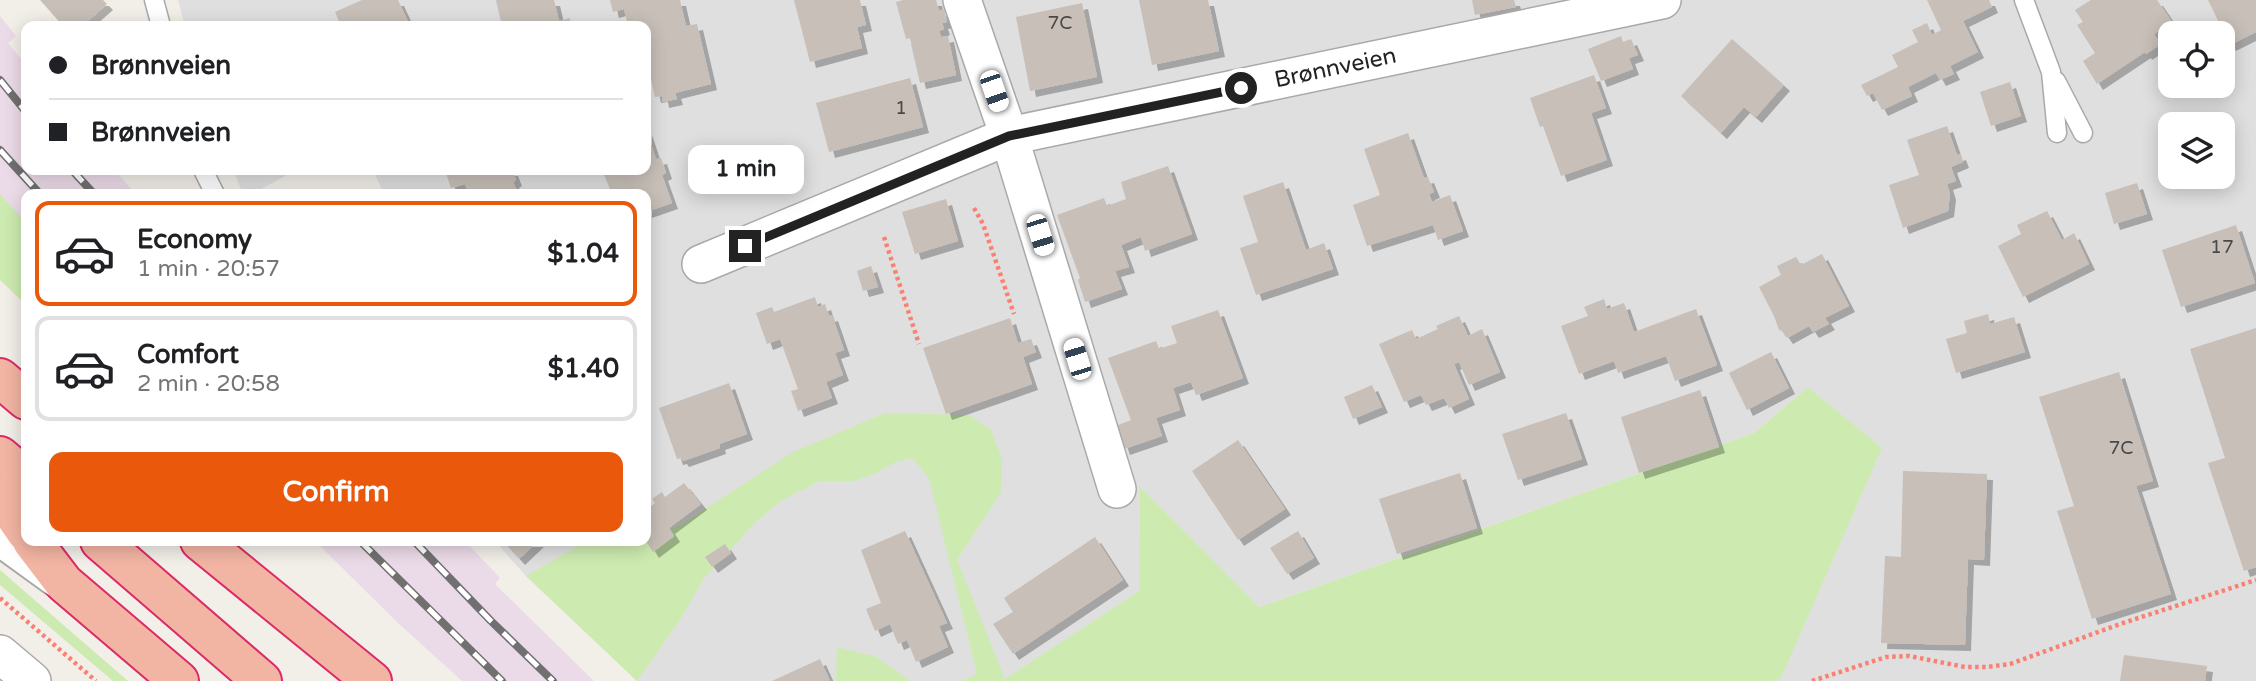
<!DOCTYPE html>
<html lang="en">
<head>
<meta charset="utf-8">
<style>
  body { margin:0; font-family:"Varela Round",sans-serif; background:#f6f6f6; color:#202124; height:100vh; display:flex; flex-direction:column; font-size:26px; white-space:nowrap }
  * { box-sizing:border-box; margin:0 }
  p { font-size:23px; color:#757577 }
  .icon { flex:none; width:38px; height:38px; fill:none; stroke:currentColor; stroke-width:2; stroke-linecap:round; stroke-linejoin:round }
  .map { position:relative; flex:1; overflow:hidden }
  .drawer { position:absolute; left:21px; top:189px; width:630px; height:357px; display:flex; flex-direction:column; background:#fff; border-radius:14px; box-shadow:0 4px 18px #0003 }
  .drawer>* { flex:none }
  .banner { position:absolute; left:21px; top:21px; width:630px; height:154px; border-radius:14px; box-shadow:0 4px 18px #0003; display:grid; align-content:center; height:154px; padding:0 28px; background:#fff }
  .tools { position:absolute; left:2158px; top:21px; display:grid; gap:14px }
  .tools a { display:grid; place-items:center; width:77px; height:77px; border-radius:14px; background:#fff; box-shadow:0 4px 18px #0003; font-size:35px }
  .end { position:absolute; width:32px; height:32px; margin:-16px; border:9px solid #222; background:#fff; box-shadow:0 0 0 4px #fff }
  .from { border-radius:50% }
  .bubble { position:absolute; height:49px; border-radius:14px; background:#fff; box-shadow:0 4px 18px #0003; font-size:23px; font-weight:700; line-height:49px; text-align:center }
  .car { position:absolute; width:21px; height:42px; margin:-21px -10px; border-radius:9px; box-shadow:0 0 5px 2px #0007; background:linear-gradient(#fff 24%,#345 0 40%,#fff 0 76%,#345 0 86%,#fff 0) }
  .banner b { display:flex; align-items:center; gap:24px; height:66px; font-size:26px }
  .banner b+b { border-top:2px solid #e0e0e0 }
  .banner i { width:18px; height:18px; background:#202124 }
  ul { padding:12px 0 0; list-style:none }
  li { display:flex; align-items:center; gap:21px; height:105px; margin:0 14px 10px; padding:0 14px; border:4px solid #e0e0e0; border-radius:14px }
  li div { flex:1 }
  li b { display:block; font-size:26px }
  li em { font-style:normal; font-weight:700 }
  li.selected { border-color:#ea580c }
  li>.icon { width:63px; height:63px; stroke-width:1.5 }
  .cta { display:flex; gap:14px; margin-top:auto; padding:14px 28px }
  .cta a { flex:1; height:80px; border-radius:14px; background:#ea580c; color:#fff; font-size:28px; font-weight:700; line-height:80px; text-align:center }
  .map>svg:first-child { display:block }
  .residential { fill:#e0dfdf; fill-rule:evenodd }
  .industrial { fill:#ebdbe8 }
  .grass { fill:#cdebb0 }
  .building { fill:#c7bfb8; filter:url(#shadow) }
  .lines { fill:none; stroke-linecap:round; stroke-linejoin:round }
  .service-casing { stroke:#a9a9a9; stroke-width:21 }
  .minor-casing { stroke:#a9a9a9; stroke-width:40 }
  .tertiary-casing { stroke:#a9a9a9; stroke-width:42 }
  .trunk-casing { stroke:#dc2a67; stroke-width:42 }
  .path { stroke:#fa8072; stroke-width:4.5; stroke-dasharray:3.5 3.5; stroke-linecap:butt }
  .service { stroke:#fff; stroke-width:18 }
  .minor { stroke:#fff; stroke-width:37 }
  .tertiary { stroke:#fff; stroke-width:38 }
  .trunk { stroke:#f2b4a3; stroke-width:38 }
  .rail-casing { stroke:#707070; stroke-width:8 }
  .rail { stroke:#fff; stroke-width:5; stroke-dasharray:16; stroke-linecap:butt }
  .route { stroke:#222; stroke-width:9 }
  .labels { text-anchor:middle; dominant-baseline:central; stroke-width:5; stroke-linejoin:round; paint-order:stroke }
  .number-label { font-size:19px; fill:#4b4948 }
  .street-label { font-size:23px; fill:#222; stroke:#fff }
</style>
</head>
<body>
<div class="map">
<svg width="2256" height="681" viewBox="0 0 2256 681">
  <defs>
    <filter id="shadow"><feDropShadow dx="6" dy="6" stdDeviation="0" flood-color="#0004"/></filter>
  </defs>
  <rect width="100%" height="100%" fill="#f2efe9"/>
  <g class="residential">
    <path d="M178,0H2256V681H1772L1781,677L1881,449L1808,387L1754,433L1259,607L1039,681H637L526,576L495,541H646V194H384L373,170H646V26H185ZM2170,33H2222V86H2170ZM2170,124H2222V177H2170Z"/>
    <path d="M233,170H296L252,194H243Z"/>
  </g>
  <g class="industrial">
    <path d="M0,16L16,36L8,43L26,65V170H114L136,194H26V249L0,223Z"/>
    <path d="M315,541H465L500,578L495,584L594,681H462L397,622Z"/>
  </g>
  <g class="grass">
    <path d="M0,194L26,223V305L0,280Z"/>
    <path d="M1808,387L1882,448L1781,678L1772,681H962L977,674L929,478L912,458L896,462L876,473L854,481H820L782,500L758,520L704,578L680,620L637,681L526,576L583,543L634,545L646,541L680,525L793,452L885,413L969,415L991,430L1002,458L1001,492L957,560L1005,679L1139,591L1140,487L1259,607L1754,433Z"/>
    <path d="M0,570L128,681H113L0,585Z"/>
    <path d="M837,647L877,657L910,681H836Z"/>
  </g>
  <g class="building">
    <path d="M40,0H103L107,4L82,26H63Z"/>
    <path d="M362,0H398L410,26H341L335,12Z"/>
    <path d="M496,0H554L559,21L570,18L571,26H502Z"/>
    <path d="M610,0H680L686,26L697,24L711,84L675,93L677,99L663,102L662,96L655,97L646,57V26H628L624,9L613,12Z"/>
    <path d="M794,0H860L866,25L857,27L862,48L810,62Z"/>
    <path d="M903,0H936L939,11L944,9L947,22L942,23L944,29L939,31L941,37L948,36L956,75L920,83L911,44L912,43L911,38L906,39L896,2Z"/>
    <path d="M1139,0H1208L1219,51L1152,65Z"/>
    <path d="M1472,0H1514L1516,7L1475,15Z"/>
    <path d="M1927,0H1989L1992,7L1963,21L1978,52L1950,66L1954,74L1940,80L1936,73L1908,87L1912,96L1882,110L1873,93L1867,96L1861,85L1898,67L1892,55L1918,42L1912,30L1927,23L1932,35L1941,30Z"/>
    <path d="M2091,0H2157L2172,22L2154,34L2159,42L2157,44L2158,46L2146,54L2145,52L2097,84L2083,61L2095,53L2077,25L2083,22L2075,10Z"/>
    <path d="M2208,0H2256V32L2230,45Z"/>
    <path d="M1082,3L1097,77L1030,91L1016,17Z"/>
    <path d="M1621,36L1623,42L1631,39L1638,55L1629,58L1633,69L1601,81L1588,49Z"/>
    <path d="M1732,39L1784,85L1756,117L1744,107L1721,133L1681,96Z"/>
    <path d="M1594,75L1606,108L1591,113L1607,160L1561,176L1543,126L1540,127L1530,98Z"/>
    <path d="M910,78L923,127L829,152L816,103Z"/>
    <path d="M2010,82L2021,116L1991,126L1980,92Z"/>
    <path d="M1947,126L1957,155L1960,154L1963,162L1951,167L1956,181L1947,184L1950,194L1948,211L1903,228L1889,185L1919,175L1907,140Z"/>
    <path d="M646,129L656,159L661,158L666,173L662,175L672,203L646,212V194H612L602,170H646Z"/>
    <path d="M1408,133L1424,178L1428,177L1434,192L1429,194L1432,202L1450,195L1463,231L1438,240L1433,225L1367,246L1353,205L1380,195L1364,149Z"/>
    <path d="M750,145L758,164L730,176L721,157Z"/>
    <path d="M1168,166L1192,234L1145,251L1141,237L1121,245L1129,267L1115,271L1122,289L1085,302L1078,280L1080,278L1057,215L1104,198L1107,206L1126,199L1121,182Z"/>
    <path d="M445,170H512L516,180L513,182L517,191L521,194H488L487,191L469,194L465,184L451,188Z"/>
    <path d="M1283,182L1306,250L1324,243L1333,269L1256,295L1240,248L1258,242L1243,196Z"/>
    <path d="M2137,183L2147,214L2114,224L2105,193Z"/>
    <path d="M946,199L958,241L915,254L902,212Z"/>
    <path d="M2047,211L2062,240L2074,233L2089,264L2023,297L1998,246L2021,234L2017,225Z"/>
    <path d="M2236,225L2255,283L2181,307L2162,250Z"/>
    <path d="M1822,254L1849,306L1825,318L1829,324L1813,332L1809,326L1787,338L1782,331L1779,330L1774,316L1759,287L1781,275L1777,266L1796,257L1801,265Z"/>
    <path d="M871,266L878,287L863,291L857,271Z"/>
    <path d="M815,297L818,307L825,304L829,316L832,315L844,350L835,353L843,375L826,382L832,398L798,411L791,391L798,389L780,339L767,344L756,313L772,307L774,312Z"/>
    <path d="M1604,299L1607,309L1624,303L1634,332L1696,309L1717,365L1675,381L1666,356L1618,373L1614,361L1579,374L1561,326L1588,316L1584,307Z"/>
    <path d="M1218,310L1243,378L1196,395L1191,382L1173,388L1180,410L1156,418L1162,436L1124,449L1116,426L1131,420L1108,358L1156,341L1159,349L1177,343L1171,326Z"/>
    <path d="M1988,314L1990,324L2014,317L2025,352L1956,373L1946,339L1967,333L1964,321Z"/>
    <path d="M1459,316L1468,336L1482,329L1500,372L1469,385L1459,362L1454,364L1469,399L1449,408L1444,398L1426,405L1421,395L1404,402L1379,344L1412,330L1416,339L1438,329L1436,326Z"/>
    <path d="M1010,318L1018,343L1031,339L1036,352L1023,357L1032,384L946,414L923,348Z"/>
    <path d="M2256,328V567L2244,571L2208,463L2225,458L2190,349Z"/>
    <path d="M1771,352L1789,388L1747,410L1729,373Z"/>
    <path d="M2119,372L2153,481L2136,486L2171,594L2092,619L2057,511L2074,506L2039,397Z"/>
    <path d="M729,383L747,434L719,444L720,448L683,461L681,458L677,459L659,408Z"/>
    <path d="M1372,385L1382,407L1353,419L1344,397Z"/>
    <path d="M1700,390L1719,447L1639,473L1621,417Z"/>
    <path d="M1566,413L1582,459L1518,480L1502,434Z"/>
    <path d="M1238,440L1285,509L1238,540L1192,471Z"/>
    <path d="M1903,471L1987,474L1984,560L1968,559L1965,645L1881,643L1885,556L1901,557Z"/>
    <path d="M1460,473L1477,528L1397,554L1379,499Z"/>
    <path d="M684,483L701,504L669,528L674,536L653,552L646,541V510L655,503L652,499L662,492L665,497Z"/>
    <path d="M905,531L947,623L939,626L948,647L916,662L907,640L898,644L890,624L875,631L866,609L881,603L861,550Z"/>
    <path d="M1298,531L1314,558L1287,574L1270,548Z"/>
    <path d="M1095,537L1123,580L1013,654L993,624L1013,612L1004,598Z"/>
    <path d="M503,541H538L519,559Z"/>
    <path d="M725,544L731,553L712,567L705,557Z"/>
    <path d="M2124,655L2207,666L2205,681H2120Z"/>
    <path d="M820,659L830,681H772Z"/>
  </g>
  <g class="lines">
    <g class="service-casing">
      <g id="service">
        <path d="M154,0L161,26"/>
        <path d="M2024,0L2051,72L2057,133"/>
        <path d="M2056,81L2083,133"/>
        <path d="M203,170L215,194"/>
      </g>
    </g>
    <g class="minor-casing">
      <g id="minor">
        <path d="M962,0L1009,136L1117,489"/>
        <path id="s1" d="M701,264L1009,136L1662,0"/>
        <path d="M0,654L32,681"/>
      </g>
    </g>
    <g class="tertiary-casing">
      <path id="tertiary" d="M0,536L58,578"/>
    </g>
    <g class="trunk-casing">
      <g id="trunk">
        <path d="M0,378L26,400"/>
        <path d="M0,456L26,478"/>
        <path d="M0,494L26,532"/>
        <path d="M32,541L64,583L179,681"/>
        <path d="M100,541L262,681"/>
        <path d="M200,541L372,681"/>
      </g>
    </g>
    <g class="path">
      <path d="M974,208L983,224L1014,314"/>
      <path d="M884,237L919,344"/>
      <path d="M0,598L96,681"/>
      <path d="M1812,681L1886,657L1909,656L1965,667H1987L2010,664L2123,623L2256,580"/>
    </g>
    <use href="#service" class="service"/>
    <use href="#minor" class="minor"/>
    <use href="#tertiary" class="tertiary"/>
    <use href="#trunk" class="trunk"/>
    <g class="rail-casing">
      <g id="rail">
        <path d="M0,80L26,112"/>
        <path d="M0,150L40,194"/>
        <path d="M72,170L94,194"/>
        <path d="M360,541L502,681"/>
        <path d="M414,541L491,621L553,681"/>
      </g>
    </g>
    <use href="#rail" class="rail"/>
  </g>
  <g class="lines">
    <path class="route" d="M745,246L1009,136L1241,88"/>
  </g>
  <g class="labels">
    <g class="number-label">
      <text x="1060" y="23">7C</text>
      <text x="901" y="108">1</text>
      <text x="2222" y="247">17</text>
      <text x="2121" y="448">7C</text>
    </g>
    <g class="street-label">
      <text stroke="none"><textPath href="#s1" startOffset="667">Brønnveien</textPath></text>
    </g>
  </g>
</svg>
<div class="tools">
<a><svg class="icon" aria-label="locate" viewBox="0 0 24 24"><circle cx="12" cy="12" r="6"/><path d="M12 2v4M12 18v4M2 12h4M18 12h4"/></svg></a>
<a><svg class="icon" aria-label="layers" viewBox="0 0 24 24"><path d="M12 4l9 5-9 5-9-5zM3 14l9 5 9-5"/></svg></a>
</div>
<i class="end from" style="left:1241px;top:88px"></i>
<i class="end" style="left:745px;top:246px"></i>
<div class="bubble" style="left:688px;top:145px;width:116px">1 min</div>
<i class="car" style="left:994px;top:91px;rotate:161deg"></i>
<i class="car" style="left:1040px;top:235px;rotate:163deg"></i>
<i class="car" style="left:1077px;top:359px;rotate:343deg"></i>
<div class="banner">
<b><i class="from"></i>Brønnveien</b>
<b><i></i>Brønnveien</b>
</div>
<section class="drawer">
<ul>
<li class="selected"><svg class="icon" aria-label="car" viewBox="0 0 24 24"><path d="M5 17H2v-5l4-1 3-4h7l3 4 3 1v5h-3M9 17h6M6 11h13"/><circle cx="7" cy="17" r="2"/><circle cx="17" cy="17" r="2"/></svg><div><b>Economy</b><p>1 min · 20:57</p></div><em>$1.04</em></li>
<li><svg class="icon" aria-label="car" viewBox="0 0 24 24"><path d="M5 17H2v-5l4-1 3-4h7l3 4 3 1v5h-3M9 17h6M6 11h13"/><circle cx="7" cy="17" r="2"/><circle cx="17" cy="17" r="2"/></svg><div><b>Comfort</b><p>2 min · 20:58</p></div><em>$1.40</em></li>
</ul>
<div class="cta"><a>Confirm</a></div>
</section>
</div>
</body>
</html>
